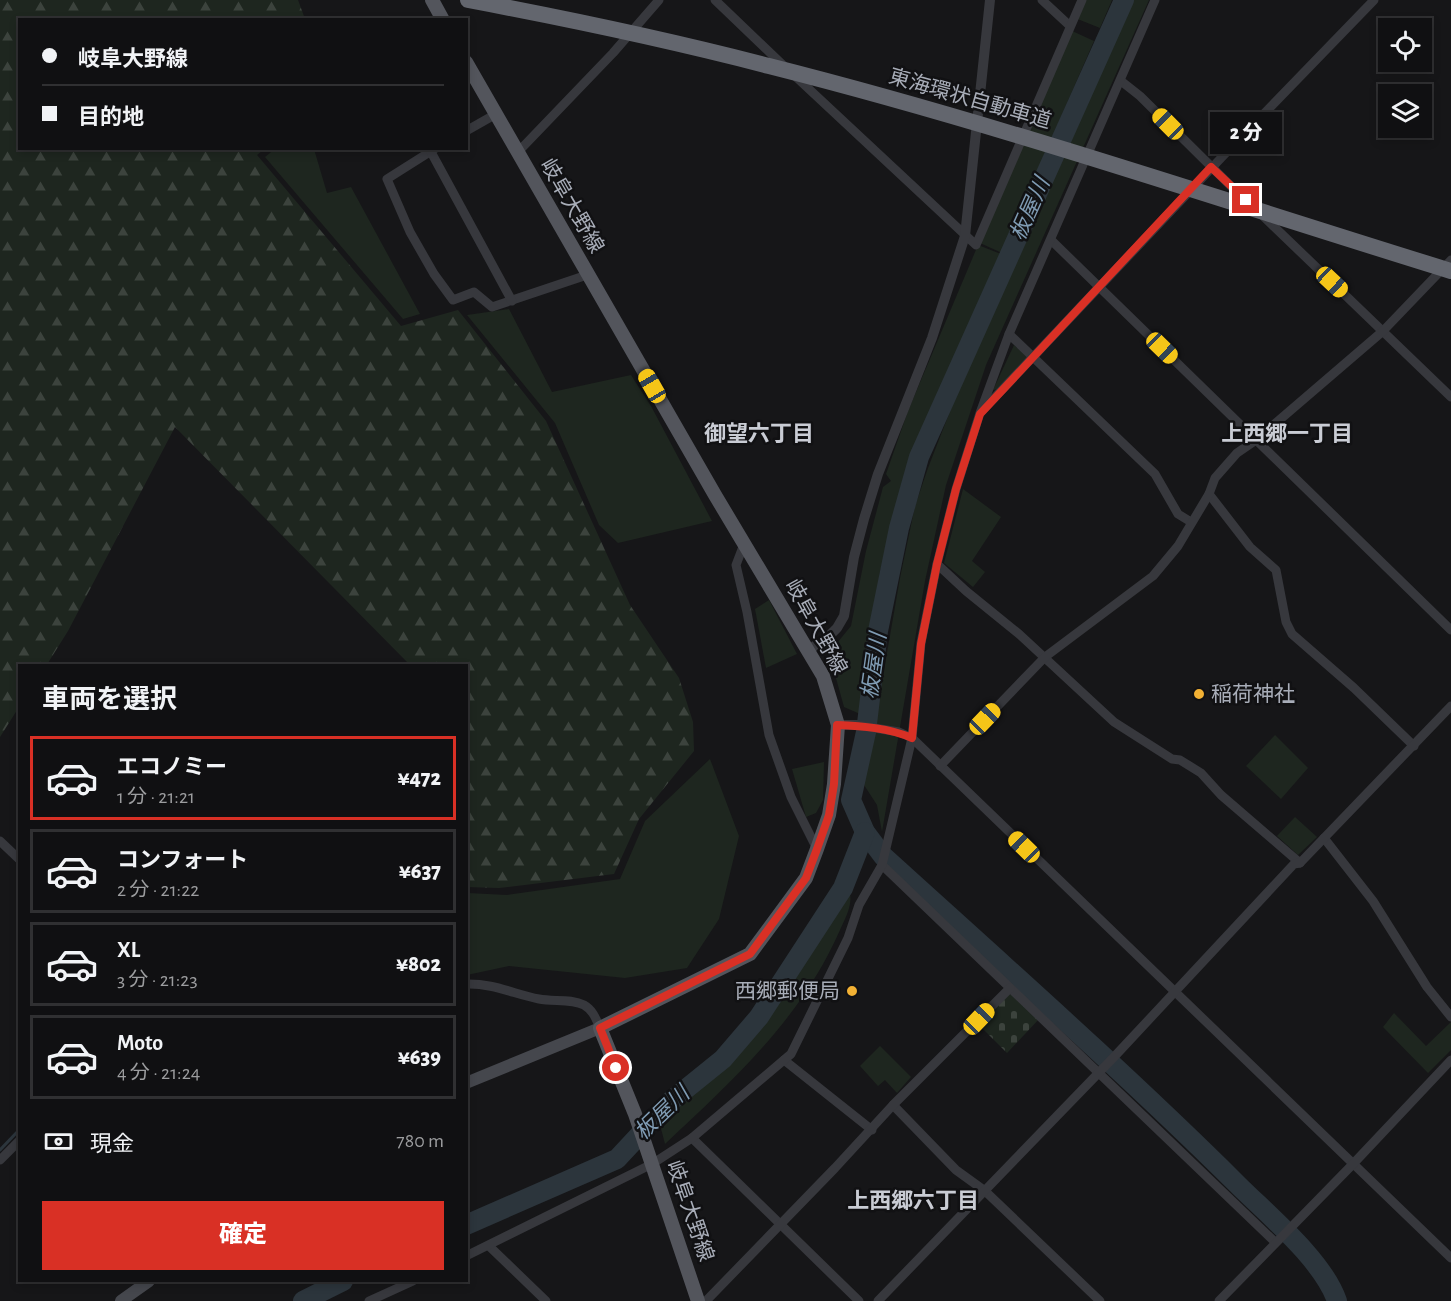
<!DOCTYPE html>
<html lang="ja">
<head>
<meta charset="utf-8">
<style>
  body { margin:0; font-family:"Alegreya Sans","Noto Sans JP",sans-serif; background:#1e1e20; color:#f1f3f6; height:100vh; display:flex; flex-direction:column; font-size:22px; white-space:nowrap }
  * { box-sizing:border-box; margin:0 }
  p { font-size:20px; color:#9c9d9f }
  .icon { flex:none; width:33px; height:33px; fill:none; stroke:currentColor; stroke-width:2; stroke-linecap:round; stroke-linejoin:round }
  .map { position:relative; flex:1; overflow:hidden }
  .sheet { position:absolute; left:18px; top:664px; width:450px; height:618px; display:flex; flex-direction:column; background:#101012; border-radius:0px; box-shadow:0 3px 9px #0003,0 0 0 2px #303032 }
  .sheet>* { flex:none }
  .guide { position:absolute; left:18px; top:18px; width:450px; height:132px; border-radius:0px; box-shadow:0 3px 9px #0003,0 0 0 2px #303032; display:grid; align-content:center; height:132px; padding:0 24px; background:#101012 }
  .tools { position:absolute; left:1378px; top:18px; display:grid; gap:12px }
  .tools a { display:grid; place-items:center; width:54px; height:54px; border-radius:0px; background:#101012; box-shadow:0 3px 9px #0003,0 0 0 2px #303032; font-size:30px }
  .end { position:absolute; width:27px; height:27px; margin:-14px; border:8px solid #d93025; background:#fff; box-shadow:0 0 0 3px #fff }
  .from { border-radius:50% }
  .bubble { position:absolute; height:42px; border-radius:0px; background:#101012; box-shadow:0 3px 9px #0003,0 0 0 2px #303032; font-size:20px; font-weight:800; line-height:42px; text-align:center }
  .car { position:absolute; width:18px; height:36px; margin:-18px -9px; border-radius:8px; box-shadow:0 0 4px 2px #0007; background:linear-gradient(#f5c518 24%,#345 0 40%,#f5c518 0 76%,#345 0 86%,#f5c518 0) }
  .guide b { display:flex; align-items:center; gap:21px; height:57px; font-size:22px }
  .guide b+b { border-top:2px solid #303032 }
  .guide i { width:15px; height:15px; background:#f1f3f6 }
  ul { padding:0; list-style:none }
  li { display:flex; align-items:center; gap:18px; height:84px; margin:0 12px 9px; padding:0 12px; border:3px solid #303032; border-radius:0px }
  li div { flex:1 }
  li b { display:block; font-size:22px }
  li em { font-style:normal; font-weight:800 }
  li.active { border-color:#d93025 }
  li>.icon { width:54px; height:54px; stroke-width:1.5 }
  h2 { padding:0 24px; font-size:27px; line-height:72px }
  .pay { display:flex; align-items:center; gap:15px; height:66px; padding:0 24px; font-size:22px }
  .pay p { margin-inline-start:auto }
  .button { display:flex; gap:12px; margin-top:auto; padding:12px 24px }
  .button a { flex:1; height:69px; border-radius:0px; background:#d93025; color:#fff; font-size:24px; font-weight:800; line-height:69px; text-align:center }
  .map>svg:first-child { display:block }
  .green { fill:#1e261f }
  .forest { fill:url(#forest-firs) }
  .cemetery { fill:url(#cemetery-stones) }
  .lines { fill:none; stroke-linecap:round; stroke-linejoin:round }
  .stream { stroke:#2c353c; stroke-width:3 }
  .river { stroke:#2c353c; stroke-width:20 }
  .minor { stroke:#37383d; stroke-width:9 }
  .tertiary { stroke:#37383d; stroke-width:10 }
  .secondary { stroke:#45474d; stroke-width:12 }
  .primary { stroke:#53555c; stroke-width:14 }
  .motorway-bridge { stroke:#63666e; stroke-width:16 }
  .route { stroke:#d93025; stroke-width:8 }
  .poi-dot { fill:#f2b134; stroke:#111113; stroke-width:2 }
  .labels { text-anchor:middle; dominant-baseline:central; stroke-width:5; stroke-linejoin:round; paint-order:stroke }
  .street-label { font-size:21px; fill:#a8adb8; stroke:#111113 }
  .poi-label { font-size:21px; fill:#a8adb8; stroke:#111113; text-anchor:start }
  .water-label { font-size:22px; font-style:italic; fill:#7f9bb3; stroke:#111113 }
  .neighbourhood-label { font-size:22px; font-weight:bold; fill:#c9ccd4; stroke:#111113 }
</style>
</head>
<body>
<div class="map">
<svg width="1451" height="1301" viewBox="0 0 1451 1301">
  <defs>
    <pattern id="forest-firs" width="22" height="20" patternUnits="userSpaceOnUse" patternTransform="scale(1.5)"><rect width="22" height="20" fill="#1e261f"/><path d="M5 1l3.5 6h-7zM16 11l3.5 6h-7z" fill="#3c433d"/></pattern>
    <pattern id="cemetery-stones" width="16" height="16" patternUnits="userSpaceOnUse" patternTransform="scale(1.5)"><rect width="16" height="16" fill="#1e261f"/><path d="M2 7V4a2 2 0 0 1 4 0v3zM10 15v-3a2 2 0 0 1 4 0v3z" fill="#3c433d"/></pattern>
  </defs>
  <rect width="100%" height="100%" fill="#161618"/>
  <g class="green">
    <path d="M1083,0H1112L1100,28L1075,18Z"/>
    <path d="M1130,0H1149L986,365L946,485L925,581L882,832L877,805L864,785L900,578L915,506L928,468L971,357Z"/>
    <path d="M1070,30L1094,41L1002,253L980,243Z"/>
    <path d="M275,149H314L327,193L351,187L420,314L403,319L265,157Z"/>
    <path d="M978,245L1001,254L903,484L880,572L860,714L844,707L831,660L833,648L851,626L866,551L883,487L891,481L886,474L908,411Z"/>
    <path d="M509,309L552,392L631,375L651,406L712,521L618,543L599,525L555,423L467,315Z"/>
    <path d="M1014,345L1028,358L998,389L993,390Z"/>
    <path d="M963,489L1001,517L972,561L985,572L973,587L944,563Z"/>
    <path d="M769,600L797,654L766,668L755,609Z"/>
    <path d="M1275,735L1308,768L1281,799L1246,766Z"/>
    <path d="M710,759L739,836L719,919L687,968L625,978L509,966L467,975L466,898L468,893L507,895L620,879L645,821Z"/>
    <path d="M824,762L823,800L816,813L806,817L792,769Z"/>
    <path d="M1295,817L1317,837L1298,855L1277,836Z"/>
    <path d="M849,891C854,903 845,919 840,930C801,1019 734,1079 665,1144L658,1117L711,1077L748,1039L787,988Z"/>
    <path d="M1394,1013L1426,1046L1451,1022V1050L1428,1073L1383,1027Z"/>
    <path d="M880,1046L911,1077L897,1093L885,1080L878,1086L860,1066Z"/>
  </g>
  <path class="forest" d="M0,0H298L305,19L20,20V148L264,149L257,155L401,326L458,310L546,421L630,605L679,678L693,722L694,751L639,819L614,874L499,888L467,887L466,666H411L175,427L68,631L46,666H20L19,707L0,737Z"/>
  <path class="cemetery" d="M1008,994L1014,995L1039,1019L1007,1053L979,1025Z"/>
  <g class="lines">
    <path class="stream" d="M0,1150L20,1129"/>
    <g class="river">
      <path d="M1124,0L919,457L899,528L878,631L866,732L851,800L865,832L883,856C1002,964 1123,1071 1237,1184C1268,1215 1323,1260 1337,1301"/>
      <path d="M466,1225L617,1159L671,1101L723,1059L759,1017L843,888L865,832"/>
      <path d="M303,1301L343,1281"/>
    </g>
    <g class="minor">
      <path d="M715,0L785,67"/>
      <path d="M1042,0L1070,26"/>
      <path d="M795,76L976,245L1082,0"/>
      <path d="M1121,81L1140,96L1249,204"/>
      <path d="M466,131L496,114"/>
      <path d="M436,148L387,179L410,232L434,274L453,300L474,292L492,307L587,275"/>
      <path d="M431,152L512,301"/>
      <path d="M517,153L613,53L659,0"/>
      <path d="M1262,215L1451,397"/>
      <path d="M1051,240L1451,630"/>
      <path d="M1009,334L1155,474L1178,514L1191,522"/>
      <path d="M982,411L1222,157L1374,0"/>
      <path d="M1209,494L1250,547L1276,570L1286,622L1292,634L1354,688L1414,746"/>
      <path d="M744,544L736,565L747,612L769,735L791,797L817,849"/>
      <path d="M937,564L966,591L1019,634L1114,722L1172,759L1180,760L1201,773L1221,795L1300,863"/>
      <path d="M856,725L899,732L912,738L1451,1258"/>
      <path d="M940,766L1045,657L1153,576L1178,546L1209,494L1215,478L1237,453L1256,440L1383,331L1451,260"/>
      <path d="M1324,838L1373,901L1427,987L1451,1017"/>
      <path d="M0,841L20,860"/>
      <path d="M882,865L1275,1242"/>
      <path d="M466,984C492,983 514,994 539,999C553,1002 571,998 584,1005C593,1010 596,1019 600,1028"/>
      <path d="M784,1060L872,1130"/>
      <path d="M893,1105L956,1170L985,1191L1100,1301"/>
      <path d="M692,1138L859,1301"/>
      <path d="M0,1160L20,1140"/>
      <path d="M489,1246L546,1301"/>
      <path d="M466,1256L652,1164L692,1138L791,1054L848,938L859,905L882,865L912,738L921,643L937,564L956,489L980,413L1009,334L1155,0"/>
      <path d="M369,1301L413,1281"/>
      <path d="M706,1301L835,1168L893,1105L1010,988"/>
      <path d="M878,1301L1114,1057L1294,864L1300,863L1451,706"/>
      <path d="M1219,1301L1353,1164L1451,1060"/>
    </g>
    <g class="tertiary">
      <path d="M808,650L826,639L837,628L844,616L854,557L864,519L878,474L932,338L965,236L990,0"/>
      <path d="M838,725H856"/>
    </g>
    <g class="secondary">
      <path d="M466,1083L600,1028"/>
      <path d="M121,1301L149,1281"/>
    </g>
    <g class="primary">
      <path d="M432,0L443,20"/>
      <path d="M466,62L715,495L823,676L838,725L834,784L829,815L817,849L806,878L750,954L600,1028L635,1114L698,1301"/>
    </g>
    <path class="motorway-bridge" d="M468,0C569,19 669,40 769,66C999,124 1224,201 1451,271"/>
  </g>
  <g class="lines">
    <path class="route" d="M616,1068L600,1028L750,954L806,878L817,849L829,815L834,784L837,725C862,726 889,728 912,738L921,644L937,564L956,489L980,414L1211,167L1246,200"/>
  </g>
  <g class="poi-dot">
    <circle cx="1199" cy="694" r="6"/>
    <circle cx="852" cy="991" r="6"/>
  </g>
  <g class="labels">
    <g class="street-label">
      <text transform="translate(970 99) rotate(16)">東海環状自動車道</text>
      <text transform="translate(572 206) rotate(60)">岐阜大野線</text>
      <text transform="translate(816 627) rotate(61)">岐阜大野線</text>
      <text transform="translate(690 1211) rotate(71)">岐阜大野線</text>
    </g>
    <g class="poi-label">
      <text x="1211" y="694">稲荷神社</text>
      <text x="840" y="991" text-anchor="end">西郷郵便局</text>
    </g>
    <g class="water-label">
      <text transform="translate(1030 209) rotate(-66)">板屋川</text>
      <text transform="translate(874 666) rotate(-82)">板屋川</text>
      <text transform="translate(662 1113) rotate(-44)">板屋川</text>
    </g>
    <g class="neighbourhood-label">
      <text x="759" y="434">御望六丁目</text>
      <text x="1287" y="434">上西郷一丁目</text>
      <text x="913" y="1201">上西郷六丁目</text>
    </g>
  </g>
</svg>
<div class="tools">
<a><svg class="icon" aria-label="locate" viewBox="0 0 24 24"><circle cx="12" cy="12" r="6"/><path d="M12 2v4M12 18v4M2 12h4M18 12h4"/></svg></a>
<a><svg class="icon" aria-label="layers" viewBox="0 0 24 24"><path d="M12 4l9 5-9 5-9-5zM3 14l9 5 9-5"/></svg></a>
</div>
<i class="end from" style="left:616px;top:1068px"></i>
<i class="end" style="left:1246px;top:200px"></i>
<div class="bubble" style="left:1210px;top:112px;width:72px">2 分</div>
<i class="car" style="left:1168px;top:124px;rotate:315deg"></i>
<i class="car" style="left:1332px;top:282px;rotate:133deg"></i>
<i class="car" style="left:1162px;top:348px;rotate:134deg"></i>
<i class="car" style="left:652px;top:386px;rotate:330deg"></i>
<i class="car" style="left:985px;top:719px;rotate:44deg"></i>
<i class="car" style="left:1024px;top:847px;rotate:314deg"></i>
<i class="car" style="left:979px;top:1019px;rotate:44deg"></i>
<div class="guide">
<b><i class="from"></i>岐阜大野線</b>
<b><i></i>目的地</b>
</div>
<section class="sheet">
<h2>車両を選択</h2>
<ul>
<li class="active"><svg class="icon" aria-label="car" viewBox="0 0 24 24"><path d="M5 17H2v-5l4-1 3-4h7l3 4 3 1v5h-3M9 17h6M6 11h13"/><circle cx="7" cy="17" r="2"/><circle cx="17" cy="17" r="2"/></svg><div><b>エコノミー</b><p>1 分 · 21:21</p></div><em>¥472</em></li>
<li><svg class="icon" aria-label="car" viewBox="0 0 24 24"><path d="M5 17H2v-5l4-1 3-4h7l3 4 3 1v5h-3M9 17h6M6 11h13"/><circle cx="7" cy="17" r="2"/><circle cx="17" cy="17" r="2"/></svg><div><b>コンフォート</b><p>2 分 · 21:22</p></div><em>¥637</em></li>
<li><svg class="icon" aria-label="car" viewBox="0 0 24 24"><path d="M5 17H2v-5l4-1 3-4h7l3 4 3 1v5h-3M9 17h6M6 11h13"/><circle cx="7" cy="17" r="2"/><circle cx="17" cy="17" r="2"/></svg><div><b>XL</b><p>3 分 · 21:23</p></div><em>¥802</em></li>
<li><svg class="icon" aria-label="car" viewBox="0 0 24 24"><path d="M5 17H2v-5l4-1 3-4h7l3 4 3 1v5h-3M9 17h6M6 11h13"/><circle cx="7" cy="17" r="2"/><circle cx="17" cy="17" r="2"/></svg><div><b>Moto</b><p>4 分 · 21:24</p></div><em>¥639</em></li>
</ul>
<div class="pay"><svg class="icon" aria-label="cash" viewBox="0 0 24 24"><path d="M3 7h18v10H3z"/><circle cx="12" cy="12" r="2"/></svg>現金<p>780 m</p></div>
<div class="button"><a>確定</a></div>
</section>
</div>
</body>
</html>
